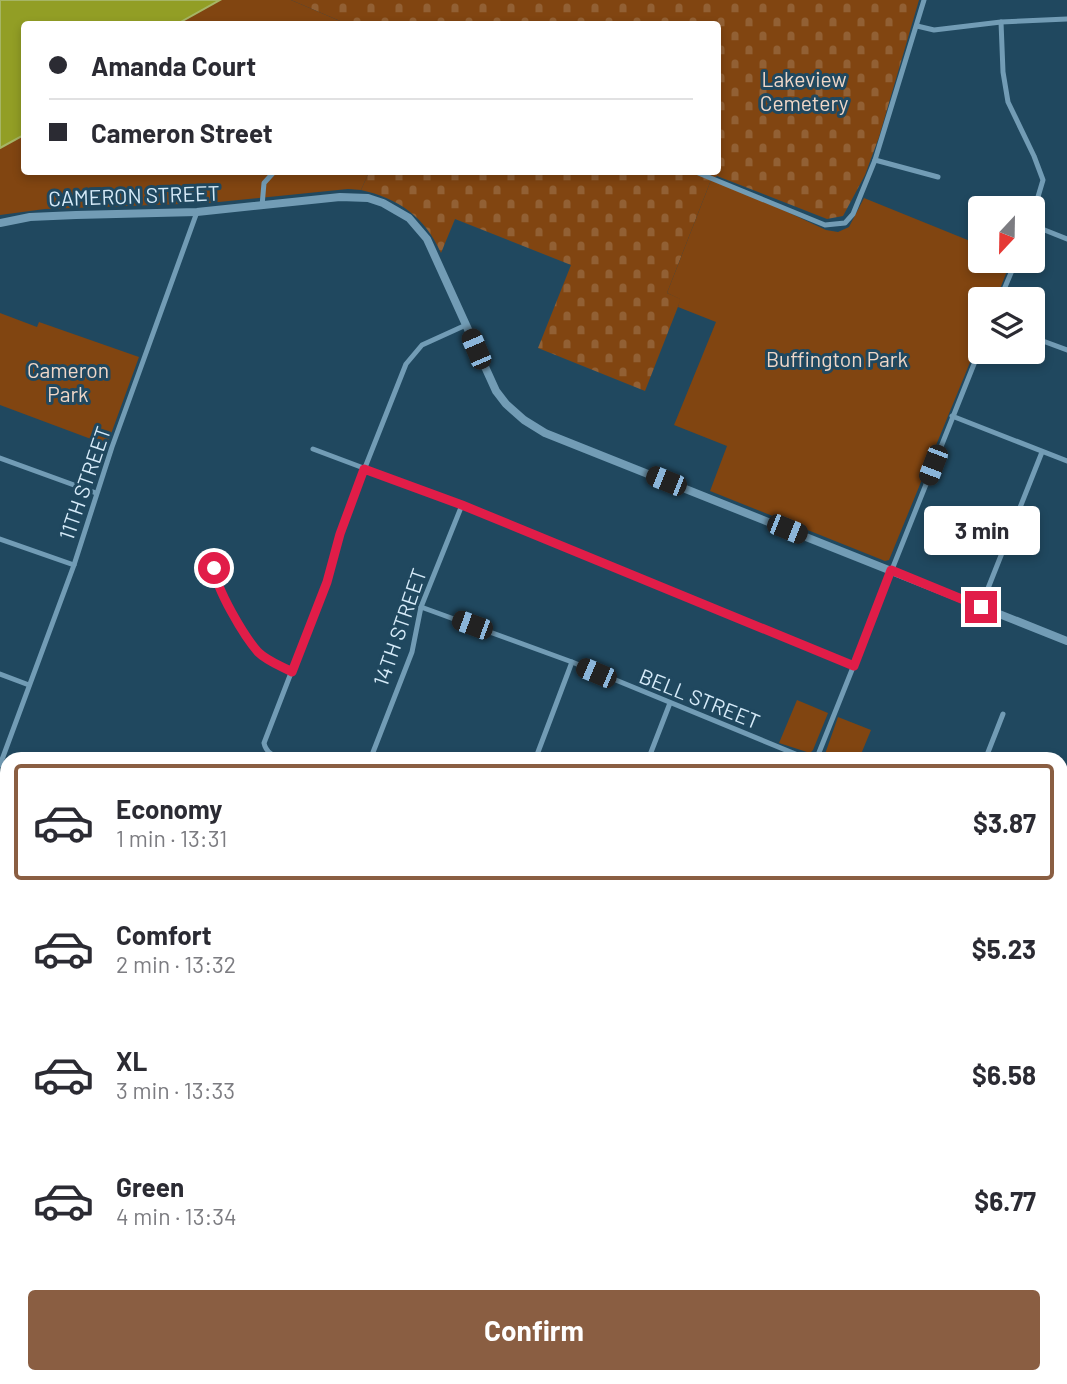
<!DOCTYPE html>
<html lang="en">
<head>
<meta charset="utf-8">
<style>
  body { margin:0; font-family:Barlow,sans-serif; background:#f2f2f3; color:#2b2b33; height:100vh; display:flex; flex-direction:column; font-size:26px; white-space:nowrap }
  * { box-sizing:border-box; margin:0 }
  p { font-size:23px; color:#7c7c81 }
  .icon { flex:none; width:38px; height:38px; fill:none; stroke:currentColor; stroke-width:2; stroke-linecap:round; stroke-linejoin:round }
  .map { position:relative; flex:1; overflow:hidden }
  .side { position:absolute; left:0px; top:752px; width:1068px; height:632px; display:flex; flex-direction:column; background:#fff; border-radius:21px 21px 0 0; box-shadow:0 4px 10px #0003 }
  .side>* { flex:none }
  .top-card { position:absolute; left:21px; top:21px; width:700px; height:154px; border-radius:7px; box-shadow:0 4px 10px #0003; display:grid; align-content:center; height:154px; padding:0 28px; background:#fff }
  .needle { width:46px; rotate:202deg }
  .controls { position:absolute; left:968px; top:196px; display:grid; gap:14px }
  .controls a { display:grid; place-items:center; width:77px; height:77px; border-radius:7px; background:#fff; box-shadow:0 4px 10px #0003; font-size:35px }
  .end { position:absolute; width:32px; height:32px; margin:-16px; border:9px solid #e11d48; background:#fff; box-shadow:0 0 0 4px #fff }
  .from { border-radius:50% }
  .bubble { position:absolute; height:49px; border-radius:7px; background:#fff; box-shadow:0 4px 10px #0003; font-size:23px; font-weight:700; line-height:49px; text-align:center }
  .car { position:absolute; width:21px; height:42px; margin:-21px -10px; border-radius:9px; box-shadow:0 0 5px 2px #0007; background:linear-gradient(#222 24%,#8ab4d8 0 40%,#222 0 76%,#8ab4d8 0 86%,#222 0) }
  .top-card b { display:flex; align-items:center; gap:24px; height:66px; font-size:26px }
  .top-card b+b { border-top:2px solid #e1e1e2 }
  .top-card i { width:18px; height:18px; background:#2b2b33 }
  ul { padding:12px 0 0; list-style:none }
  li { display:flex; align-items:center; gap:21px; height:116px; margin:0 14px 10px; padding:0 14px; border:4px solid transparent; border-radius:7px }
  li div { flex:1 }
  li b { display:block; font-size:26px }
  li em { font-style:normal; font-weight:700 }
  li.on { border-color:#8a5e42 }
  li>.icon { width:63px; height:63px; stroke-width:1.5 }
  .button { display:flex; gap:14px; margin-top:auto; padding:14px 28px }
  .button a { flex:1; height:80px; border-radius:7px; background:#8a5e42; color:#fff; font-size:28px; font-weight:700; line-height:80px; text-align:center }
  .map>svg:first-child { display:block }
  .cemetery { fill:url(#cemetery-stones) }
  .green { fill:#814511 }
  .water { fill:#929e25; stroke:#a6b565; stroke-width:2 }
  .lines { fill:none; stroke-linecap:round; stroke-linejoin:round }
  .minor { stroke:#729cb5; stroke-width:5 }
  .tertiary { stroke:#729cb5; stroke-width:7 }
  .secondary { stroke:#729cb5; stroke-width:8 }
  .route { stroke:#e11d48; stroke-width:9 }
  .labels { text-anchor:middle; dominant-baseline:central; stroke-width:6; stroke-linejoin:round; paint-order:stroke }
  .park-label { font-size:21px; fill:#efd7c8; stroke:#20485f }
  .street-label { font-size:21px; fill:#d6ebf9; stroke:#20485f }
</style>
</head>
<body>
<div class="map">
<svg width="1067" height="1384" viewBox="0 0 1067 1384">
  <defs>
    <pattern id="cemetery-stones" width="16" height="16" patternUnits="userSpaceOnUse" patternTransform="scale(1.75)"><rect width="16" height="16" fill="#814511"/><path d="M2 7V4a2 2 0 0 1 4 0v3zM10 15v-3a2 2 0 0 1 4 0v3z" fill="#926034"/></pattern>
  </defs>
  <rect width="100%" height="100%" fill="#20485f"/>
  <path class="cemetery" d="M291,0H919L879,137L865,175L843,216L827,219L717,176L711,180L667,293L681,299L645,391L538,348L571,265L455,219L441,253C425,217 398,198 361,190L369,172H718V24H347Z"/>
  <g class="green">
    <path d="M220,0H291L347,24H177Z"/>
    <path d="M24,135V172H369L361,190L348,189L209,203L45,209L0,215V148Z"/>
    <path d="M711,180L764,201L826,230L838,232L849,227L864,198L980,245V261H1011L996,299H980V338L889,560L885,561L710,491L727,446L674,425L716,322L678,307L680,299L667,293Z"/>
    <path d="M0,313L37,327L39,322L139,357L107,445L0,405Z"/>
    <path d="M797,700L828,713L813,750L810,753L779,743Z"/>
    <path d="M838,717L871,730L859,759H825L824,757Z"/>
  </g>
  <path class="water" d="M0,0H220L177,24H24V135L0,148Z"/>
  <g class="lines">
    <g class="minor">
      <path d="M1001,22L1003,72L1008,102L1034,156L1043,180L1032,217"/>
      <path d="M917,26L934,30L1001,22L1067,19"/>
      <path d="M875,160L938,177"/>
      <path d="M696,172L825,225L845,223L853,214L875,160L924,0"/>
      <path d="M262,206L264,183L274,172"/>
      <path d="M1032,225L1067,239"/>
      <path d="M1000,299L1016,261"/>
      <path d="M1032,337L1067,350"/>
      <path d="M952,416L1067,461"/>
      <path d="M313,449L462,505L854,666"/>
      <path d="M0,458L96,493"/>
      <path d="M0,539L74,565"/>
      <path d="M214,568C216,589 244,636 258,652C267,661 281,666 292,672"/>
      <path d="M981,606L1042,452"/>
      <path d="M421,607L572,662L810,760"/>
      <path d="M0,674L29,685"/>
      <path d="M283,760C274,756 266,753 264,743L326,582L347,513L406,364L422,345L466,325"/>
      <path d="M370,760L412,652L421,607L462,505"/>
      <path d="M535,760L572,662"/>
      <path d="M648,760L670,703"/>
      <path d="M816,760L980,349"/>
      <path d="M985,760L1003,714"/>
      <path d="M0,765L74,565L112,447L197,212"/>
      <path d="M1060,916L1067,900"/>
      <path d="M0,976L7,982"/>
      <path d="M1060,1029L1067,1033"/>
      <path d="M0,1102L7,1083"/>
      <path d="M0,1121L7,1119"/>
      <path d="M1060,1256L1067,1241"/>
      <path d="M1020,1380L1031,1384"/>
      <path d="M2,1384L7,1371"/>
      <path d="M239,1384L242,1377"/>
      <path d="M359,1384L362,1377"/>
      <path d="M505,1384L508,1377"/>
    </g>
    <g class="tertiary">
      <path d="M0,791L7,793"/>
      <path d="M1060,1266L1067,1269"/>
      <path d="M118,1384L120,1377"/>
    </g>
    <path class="secondary" d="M0,223L30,217L76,215L197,212L340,197L368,198L383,203L409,218L427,239L496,391L506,404L524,420L545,433L1067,641"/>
  </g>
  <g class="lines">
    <path class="route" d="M214,568C216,589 244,636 258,652C267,661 281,666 292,672L327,582L340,534L364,469L462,505L854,666L891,570L981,607"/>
  </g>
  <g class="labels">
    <g class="park-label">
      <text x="804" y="78">Lakeview<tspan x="804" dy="24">Cemetery</tspan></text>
      <text x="837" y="358">Buffington Park</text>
      <text x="68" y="369">Cameron<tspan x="68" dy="24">Park</tspan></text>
    </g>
    <g class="street-label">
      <text transform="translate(134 195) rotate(-2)">CAMERON STREET</text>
      <text transform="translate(84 483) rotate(-71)">11TH STREET</text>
      <text transform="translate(399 627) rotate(-71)">14TH STREET</text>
      <text transform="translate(700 698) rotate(22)">BELL STREET</text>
    </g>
  </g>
</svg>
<div class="controls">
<a><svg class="needle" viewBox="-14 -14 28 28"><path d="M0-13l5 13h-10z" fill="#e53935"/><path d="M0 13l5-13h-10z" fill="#7c7c81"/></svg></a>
<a><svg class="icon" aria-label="layers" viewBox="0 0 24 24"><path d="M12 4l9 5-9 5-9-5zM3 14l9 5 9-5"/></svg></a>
</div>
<i class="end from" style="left:214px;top:568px"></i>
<i class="end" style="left:981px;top:607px"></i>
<div class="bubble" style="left:924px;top:506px;width:116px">3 min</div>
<i class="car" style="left:476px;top:349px;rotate:337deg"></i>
<i class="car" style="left:933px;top:465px;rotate:201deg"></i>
<i class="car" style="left:666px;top:481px;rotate:292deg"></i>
<i class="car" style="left:787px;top:529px;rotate:112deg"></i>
<i class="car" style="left:472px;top:625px;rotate:290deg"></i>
<i class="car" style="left:596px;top:673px;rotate:293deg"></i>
<div class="top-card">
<b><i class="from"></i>Amanda Court</b>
<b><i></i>Cameron Street</b>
</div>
<section class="side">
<ul>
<li class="on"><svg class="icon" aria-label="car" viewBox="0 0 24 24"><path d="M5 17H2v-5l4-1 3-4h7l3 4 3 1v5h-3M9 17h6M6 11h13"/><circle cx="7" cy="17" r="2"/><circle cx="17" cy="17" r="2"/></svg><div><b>Economy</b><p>1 min · 13:31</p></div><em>$3.87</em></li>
<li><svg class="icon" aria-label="car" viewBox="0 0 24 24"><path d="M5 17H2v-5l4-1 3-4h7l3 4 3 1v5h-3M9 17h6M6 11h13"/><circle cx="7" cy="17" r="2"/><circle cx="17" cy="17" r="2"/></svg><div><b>Comfort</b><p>2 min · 13:32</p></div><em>$5.23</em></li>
<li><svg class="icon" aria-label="car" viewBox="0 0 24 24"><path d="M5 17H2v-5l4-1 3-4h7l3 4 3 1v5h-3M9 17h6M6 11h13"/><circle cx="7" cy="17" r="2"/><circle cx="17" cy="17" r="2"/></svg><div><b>XL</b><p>3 min · 13:33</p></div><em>$6.58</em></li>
<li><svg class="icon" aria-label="car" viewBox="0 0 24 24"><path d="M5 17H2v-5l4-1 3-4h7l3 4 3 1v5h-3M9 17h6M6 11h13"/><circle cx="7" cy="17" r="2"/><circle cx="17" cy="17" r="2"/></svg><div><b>Green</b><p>4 min · 13:34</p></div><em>$6.77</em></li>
</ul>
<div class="button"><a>Confirm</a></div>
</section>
</div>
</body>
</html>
